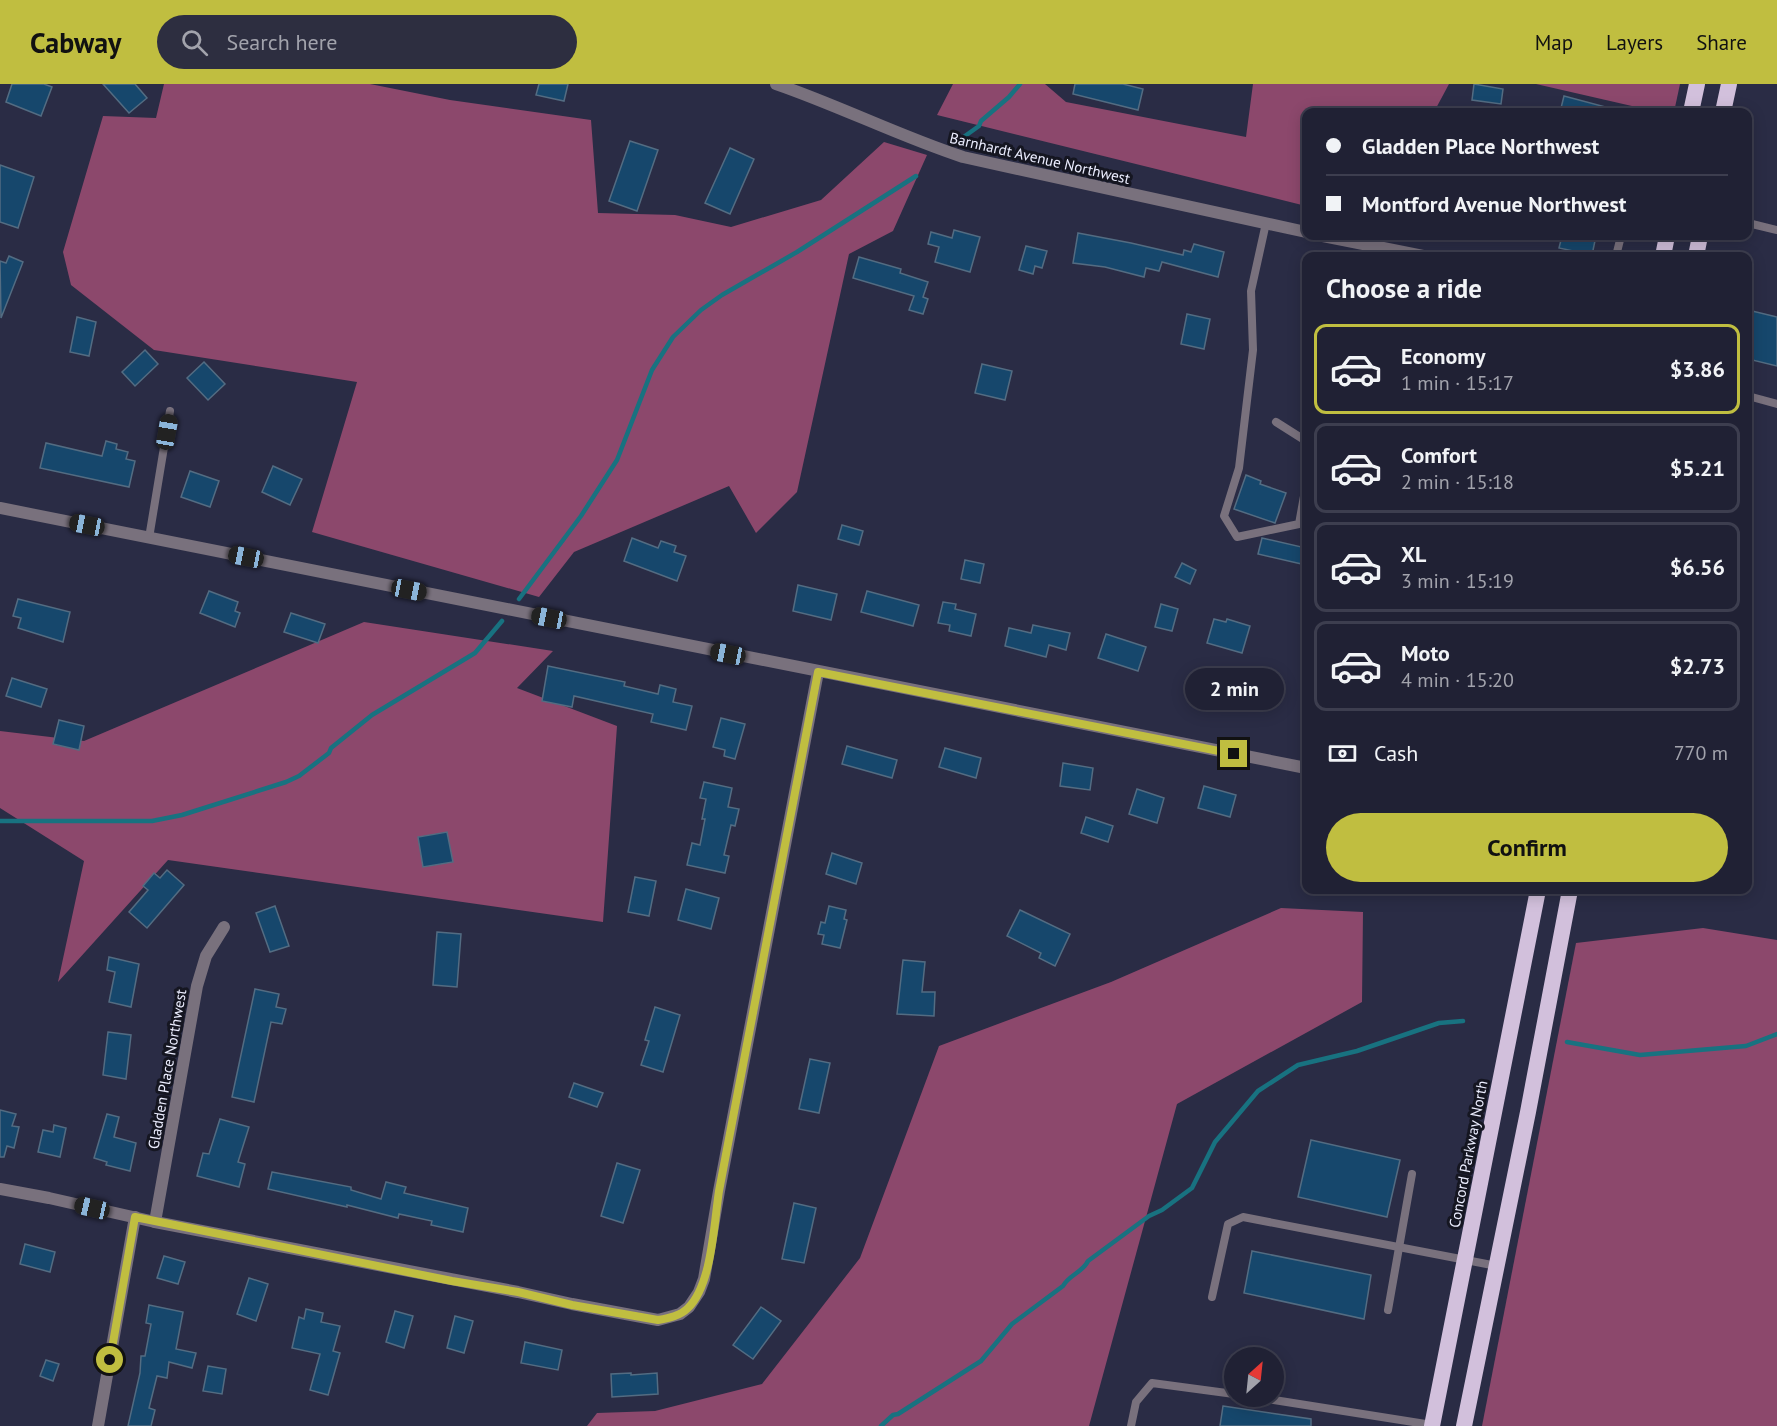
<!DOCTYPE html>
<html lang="en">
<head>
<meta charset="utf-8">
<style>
  body { margin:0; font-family:"PT Sans",sans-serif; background:#2d2e40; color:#f1f3f6; height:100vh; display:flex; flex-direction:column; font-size:22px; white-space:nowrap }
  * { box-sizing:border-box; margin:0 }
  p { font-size:20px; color:#a2a3ac }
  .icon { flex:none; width:33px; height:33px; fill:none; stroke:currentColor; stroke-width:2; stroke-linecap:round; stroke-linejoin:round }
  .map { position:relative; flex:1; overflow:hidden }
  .sheet { position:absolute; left:1302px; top:168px; width:450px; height:642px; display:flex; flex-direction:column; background:#202134; border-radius:12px; box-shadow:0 3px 15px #0003,0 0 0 2px #3d3e4f }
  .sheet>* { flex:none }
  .guide { position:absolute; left:1302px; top:24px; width:450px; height:132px; border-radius:12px; box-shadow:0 3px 15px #0003,0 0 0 2px #3d3e4f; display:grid; align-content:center; height:132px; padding:0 24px; background:#202134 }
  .needle { width:39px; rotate:27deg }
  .buttons { position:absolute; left:1224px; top:1263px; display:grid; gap:12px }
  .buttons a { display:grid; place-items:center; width:60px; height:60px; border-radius:50%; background:#202134; box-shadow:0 3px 15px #0003,0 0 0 2px #3d3e4f; font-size:30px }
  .end { position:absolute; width:27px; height:27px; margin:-14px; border:8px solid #c0be40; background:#111; box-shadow:0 0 0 3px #111 }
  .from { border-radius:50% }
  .bubble { position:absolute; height:42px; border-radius:21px; background:#202134; box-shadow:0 3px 15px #0003,0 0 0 2px #3d3e4f; font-size:20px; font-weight:600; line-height:42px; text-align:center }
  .car { position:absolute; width:18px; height:36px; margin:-18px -9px; border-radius:8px; box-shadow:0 0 4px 2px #0007; background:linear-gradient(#222 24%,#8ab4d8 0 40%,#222 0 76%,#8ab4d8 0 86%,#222 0) }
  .guide b { display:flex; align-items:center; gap:21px; height:57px; font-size:22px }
  .guide b+b { border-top:2px solid #3d3e4f }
  .guide i { width:15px; height:15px; background:#f1f3f6 }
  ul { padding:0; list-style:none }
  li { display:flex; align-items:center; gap:18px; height:90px; margin:0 12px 9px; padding:0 12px; border:3px solid #3d3e4f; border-radius:12px }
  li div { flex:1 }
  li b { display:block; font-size:22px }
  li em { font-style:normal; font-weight:600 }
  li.current { border-color:#c0be40 }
  li>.icon { width:54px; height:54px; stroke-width:1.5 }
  h2 { padding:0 24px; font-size:27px; line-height:72px }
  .pay { display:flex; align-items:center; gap:15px; height:66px; padding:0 24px; font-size:22px }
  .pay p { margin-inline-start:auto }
  .button { display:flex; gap:12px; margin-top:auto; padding:12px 24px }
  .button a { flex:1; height:69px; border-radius:36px; background:#c0be40; color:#111; font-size:24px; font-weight:600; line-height:69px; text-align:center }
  header { display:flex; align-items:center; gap:36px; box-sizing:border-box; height:84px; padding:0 30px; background:#c0be40; color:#111 }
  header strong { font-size:28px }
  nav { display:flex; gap:33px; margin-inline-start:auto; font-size:21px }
  .search { width:420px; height:54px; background:#2d2e40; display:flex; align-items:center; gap:15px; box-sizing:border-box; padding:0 21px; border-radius:33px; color:#a2a3ac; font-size:22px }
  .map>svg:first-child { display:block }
  .forest { fill:#8c486c }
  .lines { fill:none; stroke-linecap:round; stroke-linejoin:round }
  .stream { stroke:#187280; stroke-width:4.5 }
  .building { fill:#16476c; stroke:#536c82; stroke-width:1.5 }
  .service { stroke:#79717d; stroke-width:8 }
  .minor { stroke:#79717d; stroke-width:12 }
  .trunk { stroke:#d2c0dc; stroke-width:16 }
  .route { stroke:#c0be40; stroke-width:8 }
  .labels { text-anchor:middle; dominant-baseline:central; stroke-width:6; stroke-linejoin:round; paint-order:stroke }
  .street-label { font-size:15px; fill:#eceeff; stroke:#151621 }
</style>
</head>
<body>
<header>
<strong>Cabway</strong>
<div class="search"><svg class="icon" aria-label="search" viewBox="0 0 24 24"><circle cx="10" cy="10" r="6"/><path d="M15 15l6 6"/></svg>Search here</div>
<nav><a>Map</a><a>Layers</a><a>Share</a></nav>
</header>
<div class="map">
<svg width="1777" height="1342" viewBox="0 0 1777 1342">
  <rect width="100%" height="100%" fill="#2a2c45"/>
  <g class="forest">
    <path d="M164,0H370L450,16L591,36L598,129L675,131L731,143L821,116L884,58L927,71L893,147L849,170L797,408L756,449L729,402L574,468L539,513L312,448L357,298L154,266L71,201L63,168L103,32L156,34Z"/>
    <path d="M953,0H1045L1066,18L1246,53L1253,0H1449L1434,28H1306V122L937,31Z"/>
    <path d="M1536,0H1680L1674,28H1658Z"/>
    <path d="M364,538L553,567L517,604L617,642L603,838L168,776L58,898L84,777L0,724V647L84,657Z"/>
    <path d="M1281,824L1363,828L1362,918L1177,1020L1089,1342H587L597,1329L655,1327L762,1300L860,1174L939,962L1111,898Z"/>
    <path d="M1703,844L1777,856V1342H1482L1576,859Z"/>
  </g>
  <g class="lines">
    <g class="stream">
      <path d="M958,57L979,42L981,37L1009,13L1020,0"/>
      <path d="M519,515L581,432L617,376L652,286L673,253L701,226L722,211L797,168L916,92"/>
      <path d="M0,737H152L182,731L286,698L299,692L329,669L331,664L372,631L475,569L502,537"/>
      <path d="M1567,958L1640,971L1746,962L1777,950"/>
      <path d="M881,1342L893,1331L898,1330L981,1277L1012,1240L1063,1202C1069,1191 1083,1188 1088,1177L1149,1132L1162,1126L1192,1104L1215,1058L1258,1007L1298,981L1357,967L1439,939L1463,937"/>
    </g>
  </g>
  <g class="building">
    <path d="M12,0H44L52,3L41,32L6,18Z"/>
    <path d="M103,0H135L147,14L129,29Z"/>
    <path d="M539,0H568L564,17L536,11Z"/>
    <path d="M1075,0H1123L1143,5L1138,26L1073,10Z"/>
    <path d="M1474,0L1503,5L1501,20L1472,16Z"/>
    <path d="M1564,12L1613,25L1612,28H1560Z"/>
    <path d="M630,57L658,66L637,127L609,117Z"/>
    <path d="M730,64L754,75L730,130L705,119Z"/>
    <path d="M0,81L34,93L18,144L0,138Z"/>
    <path d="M954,146L980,153L970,188L935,178L939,163L928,160L931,148L952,154Z"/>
    <path d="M1078,149L1131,159L1183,171L1184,166L1191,168L1194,160L1224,168L1218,193L1162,178L1159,187L1146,184L1144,193L1105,183L1073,179Z"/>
    <path d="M1562,152H1596L1592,171L1559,164Z"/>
    <path d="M1026,162L1047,167L1042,184L1035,182L1033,190L1019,186Z"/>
    <path d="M9,172L23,178L1,234L0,177L6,179Z"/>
    <path d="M859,173L901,185L900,189L928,198L923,213L928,215L923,230L909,226L914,212L853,194Z"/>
    <path d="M1748,226L1777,233V282L1748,275Z"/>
    <path d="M1187,230L1210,235L1204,265L1181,260Z"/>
    <path d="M77,233L96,238L89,272L70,268Z"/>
    <path d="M145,266L158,280L135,302L122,288Z"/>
    <path d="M204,278L225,300L208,316L187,294Z"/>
    <path d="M982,280L1012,287L1005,316L975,309Z"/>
    <path d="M106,357L117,360L116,365L128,368L126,375L135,377L129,403L40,384L46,359L102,372Z"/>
    <path d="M273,382L302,395L290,421L262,408Z"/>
    <path d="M190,387L219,397L210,423L181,413Z"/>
    <path d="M1246,391L1261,397L1260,400L1286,409L1275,439L1234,425Z"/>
    <path d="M842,441L863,447L859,461L838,455Z"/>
    <path d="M632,454L658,464L661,457L676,462L674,468L686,472L677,497L624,477Z"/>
    <path d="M1262,454L1306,464V481L1258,470Z"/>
    <path d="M965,476L984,480L980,499L961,495Z"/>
    <path d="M1182,479L1196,486L1190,500L1175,493Z"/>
    <path d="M798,501L837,510L831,536L793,527Z"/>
    <path d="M209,507L238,518L235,527L240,529L235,543L200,529Z"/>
    <path d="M867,507L919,521L913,542L861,528Z"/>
    <path d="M18,515L70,528L63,558L18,544L21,534L13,532Z"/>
    <path d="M943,518L956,520L955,525L976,530L971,552L949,547L950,541L938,539Z"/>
    <path d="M1161,520L1178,525L1172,547L1155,543Z"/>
    <path d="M291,529L325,540L318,559L284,548Z"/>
    <path d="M1214,535L1226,538L1227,535L1250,542L1242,569L1207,559Z"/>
    <path d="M1033,541L1070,549L1066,566L1049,561L1046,573L1005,562L1009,544L1031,549Z"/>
    <path d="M1106,550L1146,563L1138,587L1098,574Z"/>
    <path d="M548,582L625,598L624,602L658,610L660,601L676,605L673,618L692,622L686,646L651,638L653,630L574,612L572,623L542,617Z"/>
    <path d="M12,594L47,605L41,623L6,612Z"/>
    <path d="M721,634L745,640L735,675L724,672L725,666L713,663Z"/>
    <path d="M59,636L84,642L79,666L53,660Z"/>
    <path d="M847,662L897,676L892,694L842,680Z"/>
    <path d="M945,664L981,674L976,694L939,683Z"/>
    <path d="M1063,679L1093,684L1090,706L1060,702Z"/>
    <path d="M704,698L732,704L728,723L739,725L735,742L731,741L724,771L729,772L725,789L687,781L692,759L700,761L705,735H702L706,715L700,714Z"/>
    <path d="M1204,702L1236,711L1230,733L1198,724Z"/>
    <path d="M1137,705L1164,714L1157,739L1129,730Z"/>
    <path d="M1086,733L1113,742L1108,758L1081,749Z"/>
    <path d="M447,748L453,778L423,783L418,753Z"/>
    <path d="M832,769L862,779L856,800L826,790Z"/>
    <path d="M167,786L184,801L147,844L129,828L148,806L143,802L154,789L160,794Z"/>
    <path d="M635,793L656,797L649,832L628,828Z"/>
    <path d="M686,805L719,814L711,845L678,836Z"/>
    <path d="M275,822L289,862L270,868L256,829Z"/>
    <path d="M829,822L846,826L844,835L847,836L840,864L822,860L824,851L818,850L821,838L825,839Z"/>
    <path d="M1020,826L1070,850L1055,882L1039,874L1041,869L1007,852Z"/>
    <path d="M437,848L461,850L457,903L433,901Z"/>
    <path d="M109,873L139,880L131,923L109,918L115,888L107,886Z"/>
    <path d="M903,876L925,878L922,908H935L934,932L897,930Z"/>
    <path d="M255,905L279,910L276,923L286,925L282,940L271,938L254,1018L232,1013Z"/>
    <path d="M655,923L680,931L663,988L641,981L649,957L645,956Z"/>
    <path d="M108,948L131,951L126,995L103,991Z"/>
    <path d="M810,975L830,979L819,1029L799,1025Z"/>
    <path d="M574,999L603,1009L597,1023L569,1013Z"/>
    <path d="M0,1026L16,1030L12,1042L19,1043L14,1064L7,1062L4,1073H0Z"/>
    <path d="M107,1030L119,1033L114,1053L136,1059L130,1087L106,1081L107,1078L94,1074Z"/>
    <path d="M220,1035L249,1043L238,1078L245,1080L239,1103L197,1092L203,1069L209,1070Z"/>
    <path d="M54,1041L66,1044L60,1073L38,1068L43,1046L53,1048Z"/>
    <path d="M1311,1056L1400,1076L1387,1133L1298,1113Z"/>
    <path d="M617,1079L640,1086L623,1139L601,1132Z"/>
    <path d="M272,1088L351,1103V1106L381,1115L386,1098L406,1103L404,1109L468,1124L463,1148L431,1141L432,1137L399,1130L398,1134L347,1121V1123L268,1105Z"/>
    <path d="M794,1119L816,1124L804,1179L782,1175Z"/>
    <path d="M25,1160L55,1168L50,1188L20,1180Z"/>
    <path d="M1252,1167L1371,1191L1364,1235L1244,1209Z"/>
    <path d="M164,1172L185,1178L178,1200L157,1194Z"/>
    <path d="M249,1194L268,1200L256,1237L237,1230Z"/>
    <path d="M149,1221L183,1228L176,1265L196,1269L192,1284L169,1278L167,1294L157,1292L149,1324L155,1326L151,1342H128L140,1289L141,1272H145L151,1240L146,1239Z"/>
    <path d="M761,1223L781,1237L753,1275L733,1261Z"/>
    <path d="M306,1225L323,1229L321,1238L340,1242L333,1267L340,1269L328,1311L310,1306L320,1270L292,1264L299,1233L304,1235Z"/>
    <path d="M395,1227L413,1232L404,1264L386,1258Z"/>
    <path d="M455,1232L473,1237L464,1269L447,1264Z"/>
    <path d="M525,1258L562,1266L558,1286L521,1279Z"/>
    <path d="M46,1276L59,1280L53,1297L40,1292Z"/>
    <path d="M208,1282L226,1285L222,1310L203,1307Z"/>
    <path d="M631,1289V1291L657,1289L658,1310L612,1313L611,1290Z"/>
    <path d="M1223,1322L1311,1335V1342H1220Z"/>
  </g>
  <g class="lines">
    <g class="service">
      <path d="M1266,139L1251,207L1253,266L1239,384L1224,432L1237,453L1299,440L1306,401"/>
      <path d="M1748,139L1777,146"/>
      <path d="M1616,172L1621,152"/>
      <path d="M1748,312L1777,320"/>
      <path d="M1276,338L1306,357"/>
      <path d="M149,454L170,327"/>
      <path d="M1212,1213L1228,1140L1243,1133L1497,1182"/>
      <path d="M1388,1226L1412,1090"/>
      <path d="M1249,1312L1432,1341"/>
      <path d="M1131,1342L1136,1318L1152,1299L1234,1310"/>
    </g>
    <g class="minor">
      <path d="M776,0C840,22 899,52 963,73L1306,148"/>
      <path d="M1323,152L1423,172"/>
      <path d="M0,424L1306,684"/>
      <path d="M0,1105L49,1114L155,1138L518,1208L572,1220L658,1236L680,1230L689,1223L699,1208L704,1195L719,1107L818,588"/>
      <path d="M155,1138L197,902L206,872L224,843"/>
      <path d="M98,1342L135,1133"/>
    </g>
    <g class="trunk">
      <path d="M1691,28L1697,0"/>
      <path d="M1723,28L1729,0"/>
      <path d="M1663,172L1667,152"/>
      <path d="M1696,172L1700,152"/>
      <path d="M1432,1342L1538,806"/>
      <path d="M1464,1342L1528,1028L1570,806"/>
    </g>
  </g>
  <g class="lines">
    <path class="route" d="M110,1276L135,1133L452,1197L518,1208L572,1221L658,1236C669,1234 680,1232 688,1224C712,1201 714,1139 719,1107L818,588L1234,670"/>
  </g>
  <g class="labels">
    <g class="street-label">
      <text transform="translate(1040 74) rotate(13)">Barnhardt Avenue Northwest</text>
      <text transform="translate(167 985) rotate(-80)">Gladden Place Northwest</text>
      <text transform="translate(1468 1070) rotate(-79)">Concord Parkway North</text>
    </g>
  </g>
</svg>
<div class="buttons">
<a><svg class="needle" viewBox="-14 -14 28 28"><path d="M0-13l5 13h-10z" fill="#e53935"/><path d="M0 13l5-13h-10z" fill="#a2a3ac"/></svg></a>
</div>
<i class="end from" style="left:110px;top:1276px"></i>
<i class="end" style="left:1234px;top:670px"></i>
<div class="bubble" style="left:1185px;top:584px;width:99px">2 min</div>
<i class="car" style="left:167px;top:348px;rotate:10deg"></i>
<i class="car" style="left:87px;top:441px;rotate:281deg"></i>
<i class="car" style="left:246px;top:473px;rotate:281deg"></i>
<i class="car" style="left:409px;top:506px;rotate:101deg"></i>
<i class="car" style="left:549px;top:534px;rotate:281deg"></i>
<i class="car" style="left:728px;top:570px;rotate:281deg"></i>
<i class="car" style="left:92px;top:1124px;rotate:283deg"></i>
<div class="guide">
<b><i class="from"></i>Gladden Place Northwest</b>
<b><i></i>Montford Avenue Northwest</b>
</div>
<section class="sheet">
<h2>Choose a ride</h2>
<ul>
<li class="current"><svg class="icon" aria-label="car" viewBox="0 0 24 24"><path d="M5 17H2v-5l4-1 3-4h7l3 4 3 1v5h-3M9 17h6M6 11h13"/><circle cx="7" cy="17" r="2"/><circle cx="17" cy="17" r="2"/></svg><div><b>Economy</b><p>1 min · 15:17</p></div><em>$3.86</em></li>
<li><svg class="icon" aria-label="car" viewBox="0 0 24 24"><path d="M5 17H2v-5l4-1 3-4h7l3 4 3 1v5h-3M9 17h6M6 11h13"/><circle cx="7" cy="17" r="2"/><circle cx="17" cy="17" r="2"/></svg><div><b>Comfort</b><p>2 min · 15:18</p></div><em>$5.21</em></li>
<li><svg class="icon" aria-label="car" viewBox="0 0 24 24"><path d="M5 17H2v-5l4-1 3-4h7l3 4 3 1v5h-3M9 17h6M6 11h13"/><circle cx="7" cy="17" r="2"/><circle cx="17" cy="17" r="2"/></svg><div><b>XL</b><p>3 min · 15:19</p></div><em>$6.56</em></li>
<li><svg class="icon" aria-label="car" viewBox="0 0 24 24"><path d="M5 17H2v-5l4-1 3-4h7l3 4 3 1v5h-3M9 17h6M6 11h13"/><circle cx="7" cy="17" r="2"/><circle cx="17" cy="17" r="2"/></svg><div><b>Moto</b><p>4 min · 15:20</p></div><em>$2.73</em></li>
</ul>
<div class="pay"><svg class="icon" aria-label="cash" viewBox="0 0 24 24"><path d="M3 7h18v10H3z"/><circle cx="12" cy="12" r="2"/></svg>Cash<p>770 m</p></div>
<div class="button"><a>Confirm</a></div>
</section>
</div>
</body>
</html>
